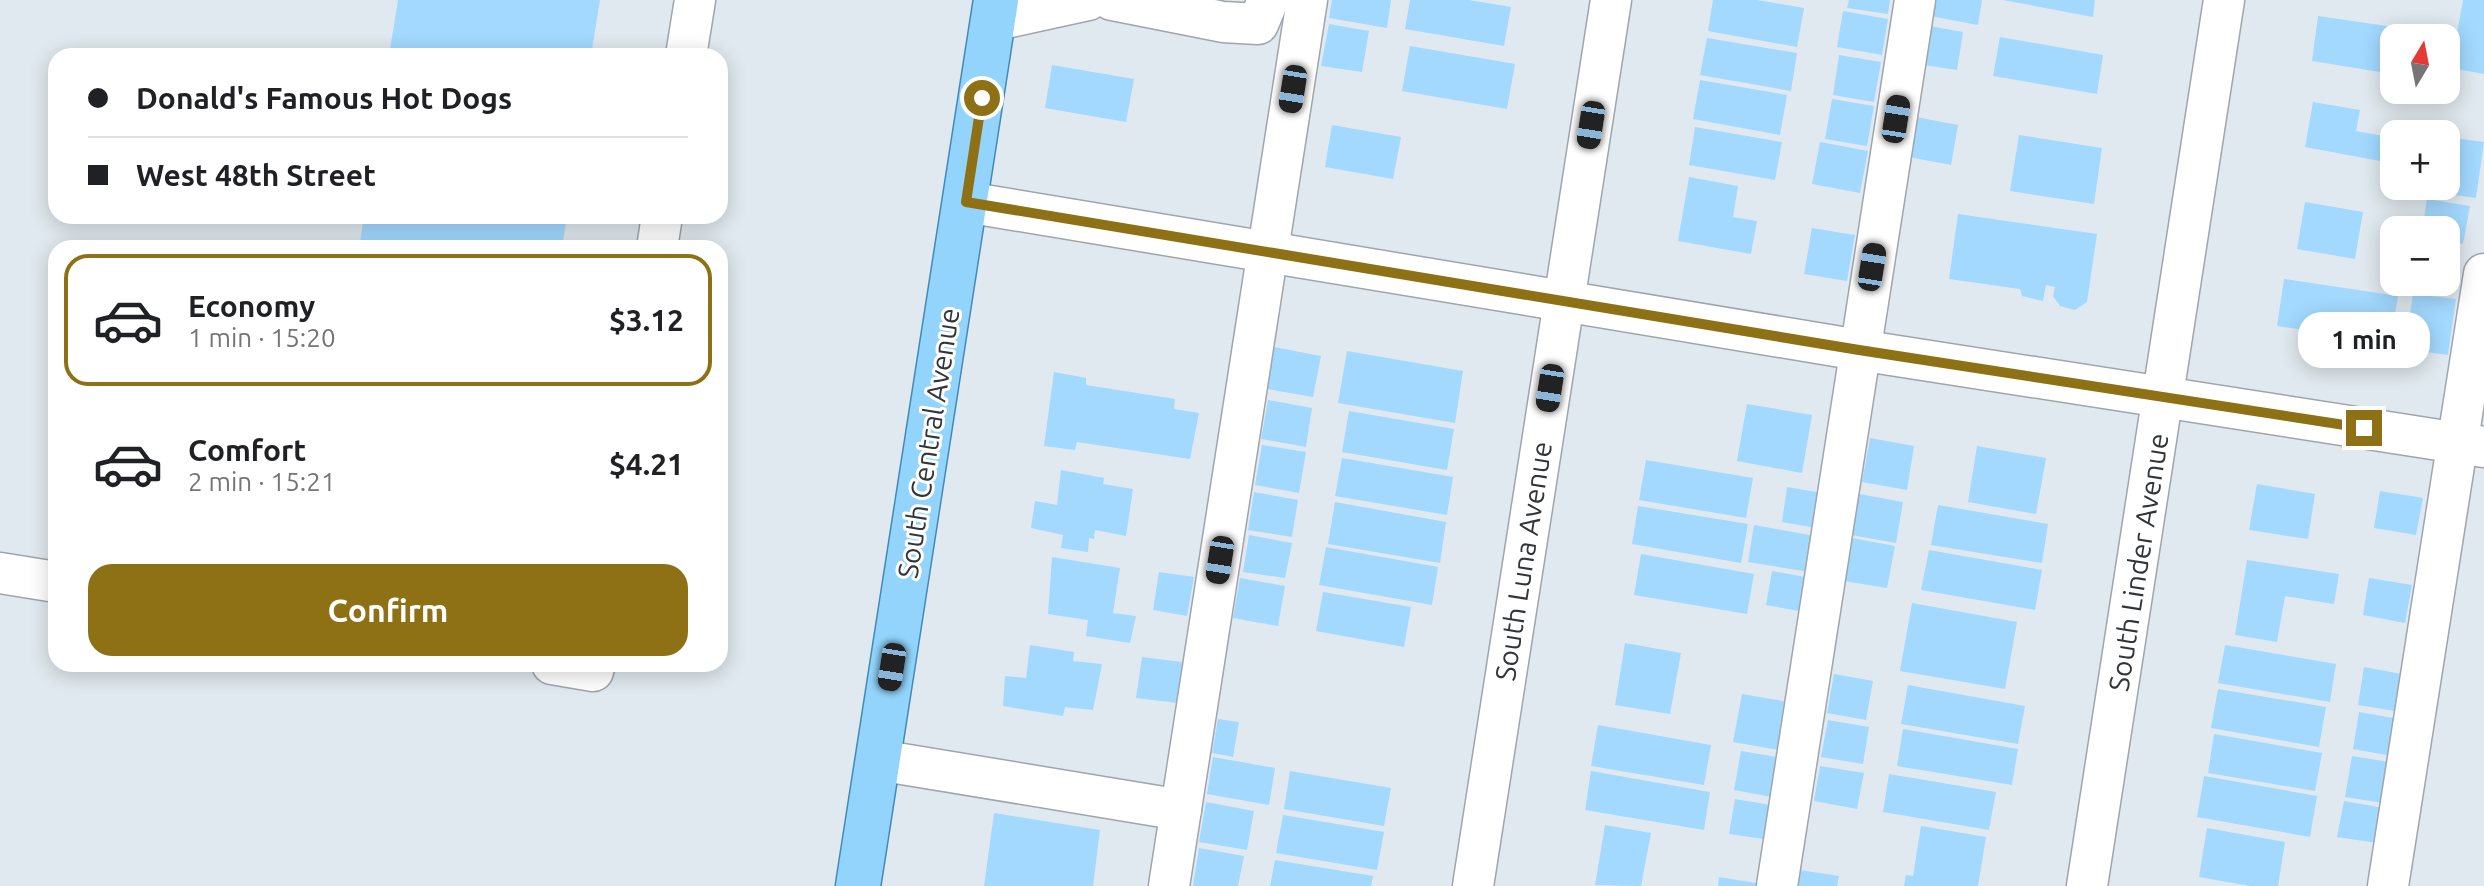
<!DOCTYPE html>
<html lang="en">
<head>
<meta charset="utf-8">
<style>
  body { margin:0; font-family:Ubuntu,sans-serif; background:#f6f6f6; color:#202124; height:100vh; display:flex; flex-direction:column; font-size:30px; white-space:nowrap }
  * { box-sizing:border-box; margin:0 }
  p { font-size:26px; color:#757577 }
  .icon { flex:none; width:44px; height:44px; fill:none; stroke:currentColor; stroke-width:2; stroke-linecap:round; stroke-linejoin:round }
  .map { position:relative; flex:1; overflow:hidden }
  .side { position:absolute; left:48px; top:240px; width:680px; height:432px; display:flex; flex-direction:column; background:#fff; border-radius:24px; box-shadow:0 4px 20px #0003 }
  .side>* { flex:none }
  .guide { position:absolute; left:48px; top:48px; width:680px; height:176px; border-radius:24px; box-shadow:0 4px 20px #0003; display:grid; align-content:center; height:176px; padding:0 40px; background:#fff }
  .needle { width:52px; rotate:10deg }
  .buttons { position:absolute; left:2380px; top:24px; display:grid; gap:16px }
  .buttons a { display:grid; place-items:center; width:80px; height:80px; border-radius:16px; background:#fff; box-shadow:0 4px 20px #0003; font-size:40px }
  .end { position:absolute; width:36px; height:36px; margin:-18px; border:10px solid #8d7114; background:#fff; box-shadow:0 0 0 4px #fff }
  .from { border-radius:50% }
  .bubble { position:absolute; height:56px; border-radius:24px; background:#fff; box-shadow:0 4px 20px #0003; font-size:26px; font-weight:600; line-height:56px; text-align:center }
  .car { position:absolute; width:24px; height:48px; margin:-24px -12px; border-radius:10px; box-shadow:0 0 6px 2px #0007; background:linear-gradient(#222 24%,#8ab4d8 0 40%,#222 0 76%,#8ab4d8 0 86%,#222 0) }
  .guide b { display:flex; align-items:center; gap:28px; height:76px; font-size:30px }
  .guide b+b { border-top:2px solid #e0e0e0 }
  .guide i { width:20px; height:20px; background:#202124 }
  ul { padding:14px 0 0; list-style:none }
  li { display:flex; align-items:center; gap:24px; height:132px; margin:0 16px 12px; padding:0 24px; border:4px solid transparent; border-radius:24px }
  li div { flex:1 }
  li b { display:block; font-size:30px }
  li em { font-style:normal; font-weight:600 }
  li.active { border-color:#8d7114 }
  li>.icon { width:72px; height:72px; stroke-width:1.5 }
  .primary-button { display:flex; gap:16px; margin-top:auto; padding:16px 40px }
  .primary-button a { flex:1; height:92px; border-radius:24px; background:#8d7114; color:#fff; font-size:32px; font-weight:600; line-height:92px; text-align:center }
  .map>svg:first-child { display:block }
  .building { fill:#a3d9ff }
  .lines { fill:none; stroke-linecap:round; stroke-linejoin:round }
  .minor-casing { stroke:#9ea6ac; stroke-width:43 }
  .major-casing { stroke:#428ab6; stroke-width:47 }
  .minor { stroke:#fff; stroke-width:40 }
  .major { stroke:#92d4fc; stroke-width:44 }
  .route { stroke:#8d7114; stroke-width:10 }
  .labels { text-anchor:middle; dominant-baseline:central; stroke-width:6; stroke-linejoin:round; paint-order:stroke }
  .street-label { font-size:28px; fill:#323537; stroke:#fff }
</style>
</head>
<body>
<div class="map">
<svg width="2484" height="886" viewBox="0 0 2484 886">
  <rect width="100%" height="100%" fill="#e0e9ef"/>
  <g class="building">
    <path d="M398,0H600L591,56H389Z"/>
    <path d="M1332,0H1391L1387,28L1329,18Z"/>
    <path d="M1410,0H1469L1511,7L1504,46L1405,29Z"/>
    <path d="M1713,0H1757L1804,8L1797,47L1708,31Z"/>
    <path d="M1849,0H1890L1888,14L1847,8Z"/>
    <path d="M1933,0H1982L1978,25L1930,16Z"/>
    <path d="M2003,0H2095L2093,17Z"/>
    <path d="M2463,0H2484V74L2451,68Z"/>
    <path d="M1843,11L1888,19L1882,55L1837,47Z"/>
    <path d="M2318,16L2387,26L2380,72L2312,61Z"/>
    <path d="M1329,24L1369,31L1362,72L1321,66Z"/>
    <path d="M1924,25L1963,32L1957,70L1917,64Z"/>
    <path d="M2000,37L2103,55L2097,94L1993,76Z"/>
    <path d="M1707,38L1797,53L1791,91L1700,75Z"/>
    <path d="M1410,46L1515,64L1507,109L1402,91Z"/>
    <path d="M1839,55L1881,62L1874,102L1833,95Z"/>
    <path d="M1052,65L1134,79L1126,122L1045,108Z"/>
    <path d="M1700,80L1787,95L1780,135L1693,119Z"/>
    <path d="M1832,99L1874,106L1867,146L1825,139Z"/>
    <path d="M2313,102L2360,110L2356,131L2384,136L2380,161L2305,147Z"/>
    <path d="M1916,117L1958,125L1951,165L1909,157Z"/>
    <path d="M1332,125L1401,137L1393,179L1325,167Z"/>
    <path d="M1695,127L1782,142L1775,180L1689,165Z"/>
    <path d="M2019,135L2102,148L2094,204L2010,191Z"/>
    <path d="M2446,137L2484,142L2476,198L2433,192V186H2446Z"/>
    <path d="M1820,142L1868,151L1860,193L1812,184Z"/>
    <path d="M1689,177L1738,186L1733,217L1757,221L1751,254L1678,241Z"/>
    <path d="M2427,199L2470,206L2463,244L2446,241V230H2422Z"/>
    <path d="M2305,202L2363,212L2355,259L2297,249Z"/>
    <path d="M1958,214L2097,234L2087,302L2075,310L2060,306L2053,296L2055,287L2046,285L2043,301L2022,296L2020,289L1949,279Z"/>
    <path d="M364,216H567L562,248H359Z"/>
    <path d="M1812,228L1855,235L1847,281L1804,274Z"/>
    <path d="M2284,279L2398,296L2390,343L2277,326Z"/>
    <path d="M2413,294L2456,299L2448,355L2405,349Z"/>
    <path d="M1274,347L1321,356L1313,397L1267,389Z"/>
    <path d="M1347,351L1463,371L1455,423L1338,403Z"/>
    <path d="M1054,372L1086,378V385L1175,399L1174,409L1199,413L1190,459L1077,442L1075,450L1044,446Z"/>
    <path d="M1268,400L1312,408L1306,447L1261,439Z"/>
    <path d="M1747,404L1812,415L1802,473L1737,461Z"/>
    <path d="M1349,411L1454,429L1447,470L1342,452Z"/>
    <path d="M1870,438L1914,446L1907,490L1862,482Z"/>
    <path d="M1262,445L1306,452L1299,493L1255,485Z"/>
    <path d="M1977,446L2046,458L2036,514L1968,502Z"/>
    <path d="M1342,458L1453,477L1447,515L1335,496Z"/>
    <path d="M1646,460L1753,478L1746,518L1639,500Z"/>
    <path d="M1061,470L1104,478L1103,484L1133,489L1126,536L1095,530L1094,539L1089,538L1088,552L1061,548L1063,535L1031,528L1035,501L1057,505Z"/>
    <path d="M2257,484L2315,494L2308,539L2249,530Z"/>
    <path d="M1787,487L1828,494L1822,529L1782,522Z"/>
    <path d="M2380,491L2423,498L2416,535L2374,528Z"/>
    <path d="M1254,492L1298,500L1292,537L1248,530Z"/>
    <path d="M1859,494L1903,502L1896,543L1851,535Z"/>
    <path d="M1335,502L1446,522L1440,563L1328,544Z"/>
    <path d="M1938,505L2048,524L2042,563L1931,545Z"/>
    <path d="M1638,506L1748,524L1741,563L1632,544Z"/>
    <path d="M1754,525L1815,536L1809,572L1748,562Z"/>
    <path d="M1249,535L1292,543L1285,578L1243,572Z"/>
    <path d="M1852,538L1895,546L1887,588L1844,581Z"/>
    <path d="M1326,547L1438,567L1432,605L1319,585Z"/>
    <path d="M1929,550L2042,570L2035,610L1921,590Z"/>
    <path d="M1641,554L1754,574L1747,614L1634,595Z"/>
    <path d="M1052,557L1120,568L1113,613L1136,616L1130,643L1086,636L1088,620L1048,614Z"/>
    <path d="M2247,560L2339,574L2334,604L2285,596L2277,642L2235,635Z"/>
    <path d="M1772,571L1805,577L1799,611L1766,605Z"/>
    <path d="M1159,572L1194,577L1187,616L1153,610Z"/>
    <path d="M1240,578L1285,586L1278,626L1233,618Z"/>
    <path d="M2369,578L2412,585L2405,623L2363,615Z"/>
    <path d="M1323,592L1411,607L1404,647L1316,631Z"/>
    <path d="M1912,603L2017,622L2005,689L1900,671Z"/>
    <path d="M1625,643L1681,653L1670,714L1615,705Z"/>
    <path d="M1030,645L1074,652L1073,661L1102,664L1093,710L1065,707L1063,716L1003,706L1005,676L1026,678Z"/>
    <path d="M2225,645L2336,664L2330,702L2218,683Z"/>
    <path d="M1142,657L1182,662L1177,703L1136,698Z"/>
    <path d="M2364,667L2407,675L2401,712L2358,705Z"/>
    <path d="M1834,674L1873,681L1866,720L1827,713Z"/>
    <path d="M1908,685L2025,706L2018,744L1901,724Z"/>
    <path d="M2218,689L2326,707L2319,747L2211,728Z"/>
    <path d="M1742,694L1794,703L1785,751L1733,742Z"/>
    <path d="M2359,712L2399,719L2392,756L2353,749Z"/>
    <path d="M1218,719L1239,722L1233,757L1212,753Z"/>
    <path d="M1828,720L1869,727L1863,764L1821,757Z"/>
    <path d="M1598,725L1711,745L1704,785L1591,766Z"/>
    <path d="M1903,729L2018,749L2012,785L1897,766Z"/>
    <path d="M2214,734L2322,753L2315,791L2208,773Z"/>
    <path d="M1741,751L1783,758L1777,798L1734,790Z"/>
    <path d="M2352,756L2390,762L2383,803L2345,797Z"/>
    <path d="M1213,757L1275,768L1269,805L1207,794Z"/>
    <path d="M1820,766L1864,773L1857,809L1814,801Z"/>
    <path d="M1290,771L1391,788L1384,826L1284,809Z"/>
    <path d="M1591,771L1710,792L1704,830L1585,810Z"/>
    <path d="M1889,774L1996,792L1989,830L1883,812Z"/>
    <path d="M2204,776L2317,796L2310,837L2197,817Z"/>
    <path d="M1735,799L1777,806L1771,840L1729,834Z"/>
    <path d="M2344,801L2384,808L2378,843L2337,837Z"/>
    <path d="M1206,802L1254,811L1247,850L1199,842Z"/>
    <path d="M994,813L1100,830L1093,886H984Z"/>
    <path d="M1283,815L1384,832L1377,870L1276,853Z"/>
    <path d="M1605,825L1651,833L1641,886L1595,885Z"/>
    <path d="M1921,826L1986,837L1978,886H1904L1906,875L1913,876Z"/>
    <path d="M2207,828L2285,842L2278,886H2250L2199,877Z"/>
    <path d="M1199,848L1244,856L1238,886H1193Z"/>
    <path d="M1275,860L1373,876L1371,886H1270Z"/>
    <path d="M1800,870L1839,876L1837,886H1797Z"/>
    <path d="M1719,877L1762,884V886H1718Z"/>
  </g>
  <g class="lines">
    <g class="minor-casing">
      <g id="minor">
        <path d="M1112,0L1223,22L1258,24L1268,0"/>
        <path d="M992,21L1088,0"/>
        <path d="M686,56L695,0"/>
        <path d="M966,202L1859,350L2484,447"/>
        <path d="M657,248L662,216"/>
        <path d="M0,573L56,582"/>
        <path d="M552,664L593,671L595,664"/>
        <path d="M878,760L1181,810"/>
        <path d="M1169,886L1307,0"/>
        <path d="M1473,886L1611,0"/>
        <path d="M1777,886L1915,0"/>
        <path d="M2087,886L2224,0"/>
        <path d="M2388,886L2484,274"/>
      </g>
    </g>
    <g class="major-casing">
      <path id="major" d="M858,886L996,0"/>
    </g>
    <use href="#minor" class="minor"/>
    <use href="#major" class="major"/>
  </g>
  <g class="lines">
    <path class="route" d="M982,98L966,202L1859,350L2364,428"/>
  </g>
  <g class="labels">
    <g class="street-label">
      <text transform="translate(928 443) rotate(-81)">South Central Avenue</text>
      <text transform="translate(1523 561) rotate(-81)">South Luna Avenue</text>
      <text transform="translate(2138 562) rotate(-81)">South Linder Avenue</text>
    </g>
  </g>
</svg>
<div class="buttons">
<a><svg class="needle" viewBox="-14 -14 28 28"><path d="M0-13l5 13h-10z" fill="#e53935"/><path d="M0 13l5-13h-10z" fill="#757577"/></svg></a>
<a>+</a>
<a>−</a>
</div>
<i class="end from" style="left:982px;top:98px"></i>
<i class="end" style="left:2364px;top:428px"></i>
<div class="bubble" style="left:2298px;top:312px;width:132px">1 min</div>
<i class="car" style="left:1293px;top:89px;rotate:189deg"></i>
<i class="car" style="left:1896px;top:119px;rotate:9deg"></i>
<i class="car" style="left:1591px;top:125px;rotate:189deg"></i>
<i class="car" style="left:1872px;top:267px;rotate:9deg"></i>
<i class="car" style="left:1550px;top:388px;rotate:189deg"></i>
<i class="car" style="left:1220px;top:560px;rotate:189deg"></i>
<i class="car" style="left:892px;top:667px;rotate:189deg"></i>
<div class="guide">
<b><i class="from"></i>Donald's Famous Hot Dogs</b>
<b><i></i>West 48th Street</b>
</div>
<section class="side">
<ul>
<li class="active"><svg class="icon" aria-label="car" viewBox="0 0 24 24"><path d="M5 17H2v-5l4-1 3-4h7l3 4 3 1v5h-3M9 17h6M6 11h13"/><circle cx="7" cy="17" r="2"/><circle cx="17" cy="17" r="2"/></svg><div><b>Economy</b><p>1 min · 15:20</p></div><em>$3.12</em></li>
<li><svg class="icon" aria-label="car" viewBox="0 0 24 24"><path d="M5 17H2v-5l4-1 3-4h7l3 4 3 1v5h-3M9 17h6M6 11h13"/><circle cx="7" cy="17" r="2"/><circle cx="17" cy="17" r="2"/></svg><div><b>Comfort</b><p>2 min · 15:21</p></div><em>$4.21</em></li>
</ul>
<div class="primary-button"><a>Confirm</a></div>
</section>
</div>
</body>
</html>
